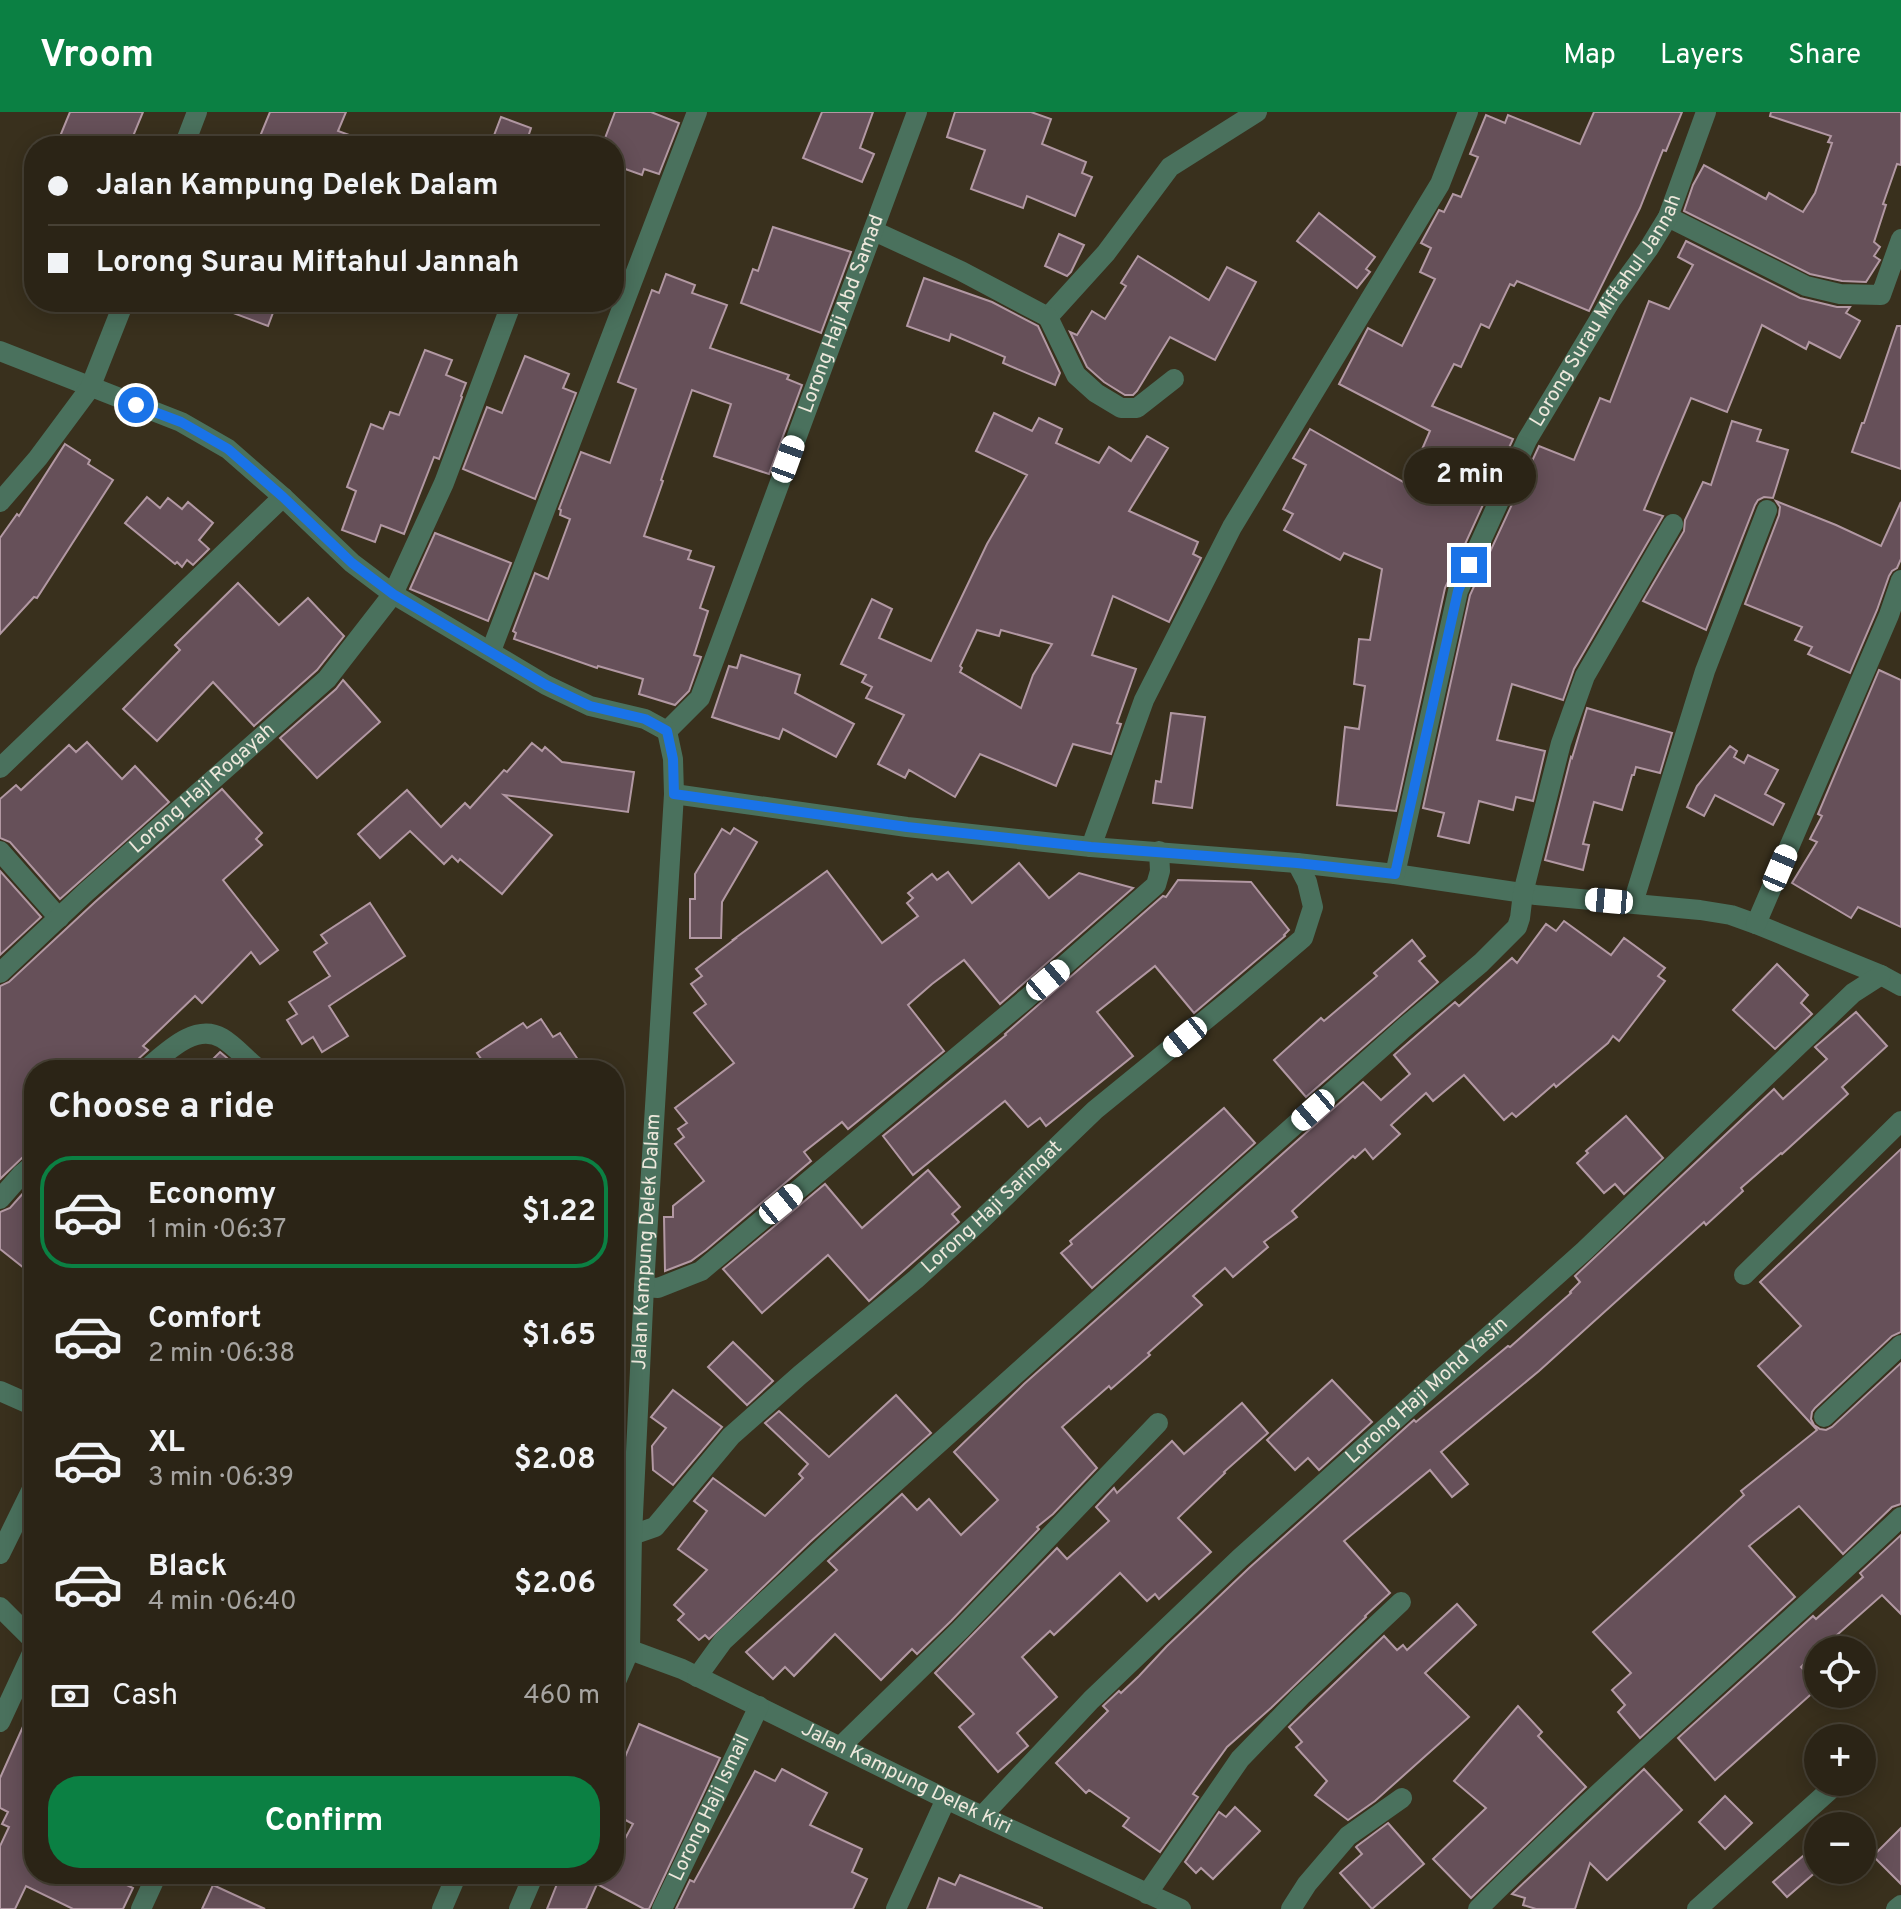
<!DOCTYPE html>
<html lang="en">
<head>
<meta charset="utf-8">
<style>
  body { margin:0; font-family:Overpass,sans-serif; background:#373023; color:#f1f3f6; height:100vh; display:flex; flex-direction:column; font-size:30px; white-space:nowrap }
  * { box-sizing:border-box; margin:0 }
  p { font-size:26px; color:#a6a4a1 }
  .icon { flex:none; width:44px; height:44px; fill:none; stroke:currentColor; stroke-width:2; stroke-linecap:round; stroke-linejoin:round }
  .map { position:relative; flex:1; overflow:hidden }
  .panel { position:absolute; left:24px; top:948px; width:600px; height:824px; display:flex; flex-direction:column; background:#2b2416; border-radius:32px; box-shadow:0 4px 20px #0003,0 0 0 2px #474135 }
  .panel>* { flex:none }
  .banner { position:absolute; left:24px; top:24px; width:600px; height:176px; border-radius:32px; box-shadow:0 4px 20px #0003,0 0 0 2px #474135; display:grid; align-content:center; height:176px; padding:0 24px; background:#2b2416 }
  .tools { position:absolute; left:1804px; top:1524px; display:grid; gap:16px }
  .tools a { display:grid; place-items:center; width:72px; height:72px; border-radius:50%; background:#2b2416; box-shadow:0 4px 20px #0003,0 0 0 2px #474135; font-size:40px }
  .end { position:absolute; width:36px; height:36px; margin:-18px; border:10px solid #1a73e8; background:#fff; box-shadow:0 0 0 4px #fff }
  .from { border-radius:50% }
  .bubble { position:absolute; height:56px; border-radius:28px; background:#2b2416; box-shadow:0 4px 20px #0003,0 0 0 2px #474135; font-size:26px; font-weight:700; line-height:56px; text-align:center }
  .car { position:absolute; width:24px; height:48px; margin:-24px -12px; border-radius:10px; box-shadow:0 0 6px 2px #0007; background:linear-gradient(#fff 24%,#345 0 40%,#fff 0 76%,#345 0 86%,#fff 0) }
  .banner b { display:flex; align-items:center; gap:28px; height:76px; font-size:30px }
  .banner b+b { border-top:2px solid #474135 }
  .banner i { width:20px; height:20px; background:#f1f3f6 }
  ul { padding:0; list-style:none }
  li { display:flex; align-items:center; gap:24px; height:112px; margin:0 16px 12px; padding:0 8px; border:4px solid transparent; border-radius:32px }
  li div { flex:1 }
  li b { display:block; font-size:30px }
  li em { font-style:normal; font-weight:700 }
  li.current { border-color:#0b8043 }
  li>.icon { width:72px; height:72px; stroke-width:1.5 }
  h2 { padding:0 24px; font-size:36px; line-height:96px }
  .pay { display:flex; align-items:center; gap:20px; height:88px; padding:0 24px; font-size:30px }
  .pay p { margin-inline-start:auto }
  .button { display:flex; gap:16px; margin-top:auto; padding:16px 24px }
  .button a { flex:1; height:92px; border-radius:32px; background:#0b8043; color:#fff; font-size:32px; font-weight:700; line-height:92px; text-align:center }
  header { display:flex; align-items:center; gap:48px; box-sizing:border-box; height:112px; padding:0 40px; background:#0b8043; color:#fff }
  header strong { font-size:38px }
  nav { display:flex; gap:44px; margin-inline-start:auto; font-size:28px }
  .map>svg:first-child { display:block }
  .building { fill:#665059; stroke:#b298a3; stroke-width:2; fill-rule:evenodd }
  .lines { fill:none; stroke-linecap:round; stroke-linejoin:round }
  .minor { stroke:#4a715d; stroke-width:20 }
  .route { stroke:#1a73e8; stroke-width:10 }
  .labels { text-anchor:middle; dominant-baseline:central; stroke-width:8; stroke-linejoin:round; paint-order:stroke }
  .street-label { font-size:20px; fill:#eee8dc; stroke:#39301d }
</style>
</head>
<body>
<header>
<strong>Vroom</strong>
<nav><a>Map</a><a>Layers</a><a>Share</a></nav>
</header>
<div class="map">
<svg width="1901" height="1797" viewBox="0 0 1901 1797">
  <rect width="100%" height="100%" fill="#39301d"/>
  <g class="building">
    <path d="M70,0H143L129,34H56Z"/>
    <path d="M270,0H346L338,19L374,32V34H256Z"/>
    <path d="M615,0H651L679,11L659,62L644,57L642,63L614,53V34H602Z"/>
    <path d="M822,0H873L860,36L874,42L862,70L803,46Z"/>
    <path d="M955,0H1031L1051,7L1042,32L1086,50L1082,61L1092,65L1075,104L1027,84L1023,96L971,77L985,38L947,25Z"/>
    <path d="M1594,0H1682L1666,39L1663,38L1640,96L1589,199L1517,169L1514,174L1510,172L1489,216L1481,212L1461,255L1454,252L1432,294L1513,327L1445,476L1396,699L1337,693L1345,615L1359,617L1365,574L1354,572L1359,527L1370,528L1382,457L1344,441L1340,448L1284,418L1293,402L1283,397L1306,353L1293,346L1310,317L1407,372L1430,319L1339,272L1368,216L1402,234L1435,167L1420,160L1431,136L1421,131L1439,98L1444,100L1453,82L1461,85L1478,45L1470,42L1486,3L1505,11L1508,3L1580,32Z"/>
    <path d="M1771,0H1901V53L1897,52L1883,92L1886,93L1874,130L1880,135L1874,144L1880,148L1866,170L1842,169L1810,162L1684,99L1693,73L1704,53L1766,87L1769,81L1803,100L1815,81L1832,31L1828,30L1831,24L1770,4Z"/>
    <path d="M501,5L531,16L525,34H490Z"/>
    <path d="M1319,101L1375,145L1366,157L1370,160L1357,176L1297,129Z"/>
    <path d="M773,115L851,140L821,221L741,191L753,157L758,159Z"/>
    <path d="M1059,122L1084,133L1071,160L1067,164L1045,154Z"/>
    <path d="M1686,129L1800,186L1837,195H1850L1846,201L1860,209L1840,246L1809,230L1806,237L1762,213L1727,300L1691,286L1644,398L1663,404L1574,557L1563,588L1512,572L1497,628L1545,639L1533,689L1516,685L1513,698L1479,689L1469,731L1438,724L1444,701L1423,696L1470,483L1539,334L1574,348L1600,286L1610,290L1649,189L1669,197L1693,153L1678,145Z"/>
    <path d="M1138,144L1209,188L1227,155L1256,170L1215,248L1170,225L1137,279L1133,283H1125L1104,270L1087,255L1070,220L1077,223L1092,199L1105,207L1126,174L1121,171Z"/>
    <path d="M666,162L695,173L692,181L727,193L710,236L789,263L787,267L802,273L769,362L714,344L731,292L692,278L661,368L663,369L644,424L691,439L688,447L714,455L700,496L708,499L694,543L701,545L689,579L675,593L639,582L643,567L598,554L597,556L514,527L516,521L513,519L535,461L548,467L570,407L560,403L561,398L559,397L581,340L610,351L636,277L618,270L652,178L659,181Z"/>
    <path d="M924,166L992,190L1038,214L1060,261L1055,273L1003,251L1005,245L951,222L949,229L907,214Z"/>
    <path d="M210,190H277L268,214L209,192Z"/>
    <path d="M1897,214H1901V357L1852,340L1862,311H1864Z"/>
    <path d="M425,238L452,248L446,263L466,271L461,284L462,285L439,347L434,345L404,422L381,413L375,430L342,418L356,379L347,375L371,312L383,317L390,300L399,303Z"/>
    <path d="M525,244L569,262L563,276L576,281L535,387L463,357L487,295L502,301Z"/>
    <path d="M994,301L1032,319L1039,306L1062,317L1056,331L1099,351L1109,335L1131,349L1147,324L1168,336L1129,399L1198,430L1193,442L1201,446L1169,510L1113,484L1092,543L1136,557L1117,611L1121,612L1111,642L1073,632L1056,674L980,642L955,685L909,658L905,666L878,652L904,603L866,586L872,575L862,570L866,563L841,552L872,487L892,497L879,526L931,549L987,432L1027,363L976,339ZM977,518L999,524L1001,518L1052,532L1033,563L1021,596L960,560L962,556L960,554Z"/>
    <path d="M1732,309L1761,318L1757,329L1788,338L1773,386L1764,385L1758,388L1755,393L1706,518L1643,489L1684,419L1685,408L1703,370L1711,373Z"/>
    <path d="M65,332L90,348L88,352L113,368L37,486L34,485L0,522V426L17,402L19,404Z"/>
    <path d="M147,385L160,396L168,386L182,397L188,390L213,411L199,428L209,437L193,453L187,448L182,455L177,450L175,452L125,411Z"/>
    <path d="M1776,389L1836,413L1881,434L1901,390V447L1897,456L1892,459L1889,464L1877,498L1850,561L1808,542L1812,535L1795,528L1802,515L1745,492L1779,403L1780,395Z"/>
    <path d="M435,421L511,451L488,509L410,477Z"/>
    <path d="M238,471L279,513L308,486L344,524L317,558L254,614L213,570L157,629L123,597L180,538L175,533Z"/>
    <path d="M741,543L800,563L795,581L854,612L836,645L783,617L779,627L712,605L729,554L737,556Z"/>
    <path d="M1879,558L1901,568V815L1858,795L1851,806L1792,771L1817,730L1810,727L1822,704L1818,702Z"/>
    <path d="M343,568L380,610L317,666L280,626L336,577Z"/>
    <path d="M1587,596L1672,621L1660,661L1636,655L1634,663H1632L1622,698L1594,690L1583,732L1589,733L1583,758L1545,748L1571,645L1572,646Z"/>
    <path d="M1171,601L1205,605L1192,696L1153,691L1156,669L1161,670Z"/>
    <path d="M87,630L122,667L135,654L169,690L60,787L10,730L0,726V687L16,673L21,678L69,633L76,640Z"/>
    <path d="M532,631L542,639L545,635L562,650L634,660L628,700L504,683L552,723L502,782L460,747L458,750L452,744L444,752L410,719L380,746L358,722L407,678L441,715L465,691L470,696L504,658L507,660Z"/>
    <path d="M1730,634L1737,639L1734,645L1744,651L1748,643L1778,658L1765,682L1784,692L1773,713L1715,683L1704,704L1687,695L1697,674Z"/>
    <path d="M222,677L262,721L256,727L262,733L223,768L278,838L260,852L251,840L202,891L195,884L143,934L148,938L136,949L132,958H34V1039L26,1042L0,1067V874L9,870L95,790Z"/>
    <path d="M734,716L757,730L722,790L721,826H690V787H695V762L722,717L730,722Z"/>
    <path d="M1019,751L1049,786L1079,761L1133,776L1000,892L964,848L932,872L908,893L944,939L848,1017L842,1010L804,1040L811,1049L706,1138L691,1149L665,1159L664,1105H673V1094L704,1069L675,1032L684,1025L678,1017L687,1011L675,996L734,951L694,901L706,892L691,872L702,864L696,857L735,827H734L827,759L882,831L918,804L907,791L913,786L908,781L932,762L937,768L948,760L972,791Z"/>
    <path d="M0,759L41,805L0,843Z"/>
    <path d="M1178,768L1251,770L1289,818L1284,823L1285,824L1194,901L1155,854L1097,900L1133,944L1046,1014L1040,1006L1028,1015L1005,989L913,1063L883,1024L1006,923L1005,922L1163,784L1166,785Z"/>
    <path d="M370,791L405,844L329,894L348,924L322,940L313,925L302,932L287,908L297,902L289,890L330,864L314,840L327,831L321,823Z"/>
    <path d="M1564,809L1611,843L1624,826L1665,856L1658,864L1665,869L1619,929L1613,924L1608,931L1556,975L1554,972L1516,1005L1512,1001L1504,1008L1464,963L1433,989L1426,981L1391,1013L1400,1022L1373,1047L1365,1037L1355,1046L1353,1044L1292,1099L1297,1105L1264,1130L1268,1135L1233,1165L1225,1156L1193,1184L1202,1193L1148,1241L1150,1243L1111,1277L1109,1274L1062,1315L1097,1356L1053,1402L1037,1415L1039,1417L951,1509L917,1542L912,1537L881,1568L835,1522L794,1564L785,1555L773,1567L746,1540L837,1458L828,1449L902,1382L917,1398L929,1387L961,1423L998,1388L954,1340L1024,1272L1363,970L1381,988L1410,962L1394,943L1455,890L1459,894L1512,846L1517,851L1546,812L1556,819Z"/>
    <path d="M1412,828L1425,844L1419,849L1438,870L1306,985L1274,948L1321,906L1324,909L1377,864L1374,861Z"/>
    <path d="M1777,852L1808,883L1801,891L1812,902L1775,937L1733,898Z"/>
    <path d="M1856,900L1887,934L1842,975L1848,982L1782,1042L1781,1041L1741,1076L1743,1079L1706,1113L1704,1110L1539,1259L1441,1340L1468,1372L1452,1385L1430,1358L1344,1429L1390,1481L1365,1504L1366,1505L1271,1596L1227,1635L1193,1682L1198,1685L1160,1740L1123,1714L1129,1706L1089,1678L1086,1681L1056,1651L1108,1599L1103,1594L1119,1579L1121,1581L1139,1564L1167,1534L1249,1456L1414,1308L1416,1310L1508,1234L1510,1235L1571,1181L1570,1180L1580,1170L1575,1164L1774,977L1783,987L1827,947L1815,935Z"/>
    <path d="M541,907L553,925L560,921L585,958H489L477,941L523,911L527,916Z"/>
    <path d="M220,940L227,946L240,958H202Z"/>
    <path d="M1224,996L1255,1031L1092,1176L1061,1141L1072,1132L1070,1129Z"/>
    <path d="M1626,1004L1663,1046L1624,1082L1615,1072L1604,1081L1577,1051L1588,1041L1586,1039Z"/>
    <path d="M1901,1037V1220L1892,1224L1815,1296L1812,1300L1811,1307L1814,1313L1820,1317L1826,1318L1832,1315L1901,1251V1392L1892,1395L1843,1442L1799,1394L1749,1434L1795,1485L1640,1626L1618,1600L1625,1593L1612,1578L1631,1561L1593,1520L1744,1383L1741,1379L1817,1318L1758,1254L1801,1214L1760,1170Z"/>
    <path d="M928,1058L960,1095L952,1102L959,1110L869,1189L828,1143L762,1201L723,1157L825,1072L862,1116Z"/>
    <path d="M34,1069V1164L0,1137V1100L10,1096Z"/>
    <path d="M733,1230L773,1269L747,1293L708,1255Z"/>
    <path d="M1332,1268L1372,1310L1319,1358L1308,1346L1295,1358L1267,1328Z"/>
    <path d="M673,1278L722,1315L673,1373L653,1358L652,1334L666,1316L651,1305Z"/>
    <path d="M896,1283L931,1321L810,1430L709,1527L705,1523L699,1528L678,1508L684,1502L674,1493L707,1458L678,1437L707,1399L694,1389L713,1366L765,1404L803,1366L799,1362L808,1352L765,1311L779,1299L829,1345Z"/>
    <path d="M1242,1291L1268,1321L1224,1360L1225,1361L1178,1406L1211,1440L1159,1487L1155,1482L1147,1489L1120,1461L1054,1523L1050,1519L1022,1545L1057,1585L1017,1621L1028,1634L998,1660L959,1615L974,1602L935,1561L1057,1436L1067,1447L1109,1409L1096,1395L1114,1376L1117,1381L1172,1329L1184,1342Z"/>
    <path d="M1901,1423V1502L1882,1483L1820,1538H1818L1801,1555L1818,1573V1576L1715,1668L1678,1626L1813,1504L1816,1507L1863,1465L1860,1461Z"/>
    <path d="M1457,1492L1476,1513L1425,1561L1469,1605L1375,1689L1348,1708L1315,1683L1327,1669L1296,1635L1302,1630L1289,1615L1384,1524L1397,1538L1403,1533L1407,1538Z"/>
    <path d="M34,1590V1762H104L133,1776L123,1797H73L26,1774L15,1797H0V1734L9,1715L2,1712L8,1700L0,1696V1666Z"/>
    <path d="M1518,1594L1542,1620L1538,1624L1586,1675L1471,1786L1433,1747L1486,1696L1454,1669Z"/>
    <path d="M639,1612L720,1646L649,1797H644L597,1772L586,1797H547L561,1762H614V1747L633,1712L614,1702V1640L625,1645Z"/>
    <path d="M782,1657L827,1681L810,1713L862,1737L852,1760L867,1767L853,1797H676L690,1768L694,1770L755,1659L775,1669Z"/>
    <path d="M1644,1657L1682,1698L1607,1768L1590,1751L1575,1797H1536L1523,1793L1525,1786L1512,1782Z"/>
    <path d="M1725,1684L1752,1711L1725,1737L1699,1710Z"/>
    <path d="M1235,1695L1260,1719L1213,1767L1201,1756L1196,1761L1185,1750L1219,1700L1226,1705Z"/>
    <path d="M1388,1711L1424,1752L1372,1797L1340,1761L1362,1742L1356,1735L1357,1734Z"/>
    <path d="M1901,1716V1772L1873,1744Z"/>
    <path d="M1818,1731V1758L1787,1785L1773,1770Z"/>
    <path d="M960,1763L1042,1796V1797H927L939,1766L955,1773Z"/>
    <path d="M213,1773L265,1797H202Z"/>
  </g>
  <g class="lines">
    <g class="minor">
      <path d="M184,34L197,0"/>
      <path d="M1668,105L1806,174L1840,182L1881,183L1901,127"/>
      <path d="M874,119L961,159L1048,205L1106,141L1170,55L1257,0"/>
      <path d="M1048,205L1076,263L1096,281L1121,296H1137L1174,267"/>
      <path d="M0,239L181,310L228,337L283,385L352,451L393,482L546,573L590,594L645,607L667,619"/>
      <path d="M0,390L38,346L90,276L124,190"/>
      <path d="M491,539L697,0"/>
      <path id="s1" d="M667,619L700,586L917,0"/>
      <path d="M0,656L283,385"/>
      <path d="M674,682L907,715L1091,735L1297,751L1395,762L1536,783L1700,798L1731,803L1756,812L1881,863L1901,874"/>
      <path d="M1091,735L1144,588L1232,415L1440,72L1468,0"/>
      <path d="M0,739L59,806"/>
      <path id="s2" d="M1395,762L1458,479L1527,328L1611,188L1649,136L1668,105L1706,0"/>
      <path d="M1633,791L1705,559L1767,398"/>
      <path d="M1756,812L1889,503L1901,468"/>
      <path id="s3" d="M0,861L86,780L327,567L393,482L444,371L512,190"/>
      <path d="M145,958C165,942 194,910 222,926C234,933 245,946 256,955"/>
      <path d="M0,1087L21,1063L34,1052"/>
      <path d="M1744,1163L1901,1009"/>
      <path d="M644,1175L658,1176L701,1159L1026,887L1156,773L1160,759L1159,739"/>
      <path d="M0,1279L34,1294"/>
      <path d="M1824,1305L1901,1233"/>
      <path id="s4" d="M632,1423L655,1415L731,1324L800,1263L916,1167L982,1107L1095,998L1230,888L1303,826L1313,795L1307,770L1297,751"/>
      <path d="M0,1442L34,1373"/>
      <path d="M0,1495L34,1529"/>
      <path id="s5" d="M614,1532L682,1557L946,1687L1181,1797"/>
      <path d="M697,1565L723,1529L842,1418L1165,1128L1405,915L1481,851L1517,815L1520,806L1523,781L1561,631L1585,564L1673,412"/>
      <path id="s6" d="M614,1574L630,1537L632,1423L644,1175L674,682L673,647L667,619"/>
      <path d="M0,1610L34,1537"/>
      <path d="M841,1634L960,1518L1158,1311"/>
      <path id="s7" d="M982,1704L1091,1588L1240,1446L1584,1139L1853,881L1881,863"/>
      <path d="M1147,1782L1240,1647L1301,1584L1401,1490"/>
      <path d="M141,1797L157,1762"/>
      <path d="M442,1797L457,1762"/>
      <path d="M519,1797L534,1762"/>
      <path id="s8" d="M662,1797L759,1594"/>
      <path d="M896,1797L946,1687"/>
      <path d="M1291,1797L1307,1772L1348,1724L1402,1686"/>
      <path d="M1478,1797C1614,1661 1761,1537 1901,1405"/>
      <path d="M1697,1797L1831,1677"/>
      <path d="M1896,1797L1901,1793"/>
    </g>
  </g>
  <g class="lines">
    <path class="route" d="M136,293L181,310L228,337L283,385L352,451L393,482L546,573L590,594L645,607L667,619L673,647L674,682L907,715L1091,735L1297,751L1395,762L1458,479L1469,453"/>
  </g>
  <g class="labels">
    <g class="street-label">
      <text stroke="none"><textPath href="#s2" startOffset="608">Lorong Surau Miftahul Jannah</textPath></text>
      <text stroke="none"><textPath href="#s1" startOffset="456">Lorong Haji Abd Samad</textPath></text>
      <text stroke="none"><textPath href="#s3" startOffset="274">Lorong Haji Rogayah</textPath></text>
      <text stroke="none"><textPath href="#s4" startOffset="490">Lorong Haji Saringat</textPath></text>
      <text stroke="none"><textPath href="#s6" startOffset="448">Jalan Kampung Delek Dalam</textPath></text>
      <text stroke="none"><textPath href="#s7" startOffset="616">Lorong Haji Mohd Yasin</textPath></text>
      <text stroke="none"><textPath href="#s5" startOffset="322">Jalan Kampung Delek Kiri</textPath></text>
      <text stroke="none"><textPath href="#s8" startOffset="112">Lorong Haji Ismail</textPath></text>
    </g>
  </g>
</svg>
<div class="tools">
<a><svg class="icon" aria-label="locate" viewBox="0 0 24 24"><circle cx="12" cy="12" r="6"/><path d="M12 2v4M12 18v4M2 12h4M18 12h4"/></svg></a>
<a>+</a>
<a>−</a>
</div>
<i class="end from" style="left:136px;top:293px"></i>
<i class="end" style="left:1469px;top:453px"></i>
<div class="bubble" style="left:1404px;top:336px;width:132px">2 min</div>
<i class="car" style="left:788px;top:347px;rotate:20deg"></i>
<i class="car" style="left:1780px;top:756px;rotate:23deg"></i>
<i class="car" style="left:1609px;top:789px;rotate:275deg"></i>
<i class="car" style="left:1048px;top:868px;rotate:50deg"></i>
<i class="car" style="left:1185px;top:925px;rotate:231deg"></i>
<i class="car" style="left:1313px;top:998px;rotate:229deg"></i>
<i class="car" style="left:781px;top:1092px;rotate:51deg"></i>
<div class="banner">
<b><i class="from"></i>Jalan Kampung Delek Dalam</b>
<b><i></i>Lorong Surau Miftahul Jannah</b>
</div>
<section class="panel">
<h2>Choose a ride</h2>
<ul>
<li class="current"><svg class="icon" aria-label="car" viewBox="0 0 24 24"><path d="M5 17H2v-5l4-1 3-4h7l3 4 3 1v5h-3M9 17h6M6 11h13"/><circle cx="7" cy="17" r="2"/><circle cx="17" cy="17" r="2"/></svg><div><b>Economy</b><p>1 min · 06:37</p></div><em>$1.22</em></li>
<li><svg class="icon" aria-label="car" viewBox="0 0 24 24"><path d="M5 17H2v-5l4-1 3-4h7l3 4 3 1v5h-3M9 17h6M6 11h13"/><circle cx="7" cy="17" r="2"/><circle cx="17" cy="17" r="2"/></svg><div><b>Comfort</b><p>2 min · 06:38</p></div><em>$1.65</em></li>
<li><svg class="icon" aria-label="car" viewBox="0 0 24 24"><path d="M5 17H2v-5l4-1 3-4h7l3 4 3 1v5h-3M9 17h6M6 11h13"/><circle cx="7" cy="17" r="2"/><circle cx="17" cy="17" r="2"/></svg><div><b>XL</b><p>3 min · 06:39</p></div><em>$2.08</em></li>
<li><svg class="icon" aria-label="car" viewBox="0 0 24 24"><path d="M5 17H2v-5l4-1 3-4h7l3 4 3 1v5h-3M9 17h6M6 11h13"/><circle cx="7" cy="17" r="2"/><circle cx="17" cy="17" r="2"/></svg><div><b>Black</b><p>4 min · 06:40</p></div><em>$2.06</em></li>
</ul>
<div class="pay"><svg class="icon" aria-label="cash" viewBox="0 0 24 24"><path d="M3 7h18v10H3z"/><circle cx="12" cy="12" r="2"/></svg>Cash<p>460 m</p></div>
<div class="button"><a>Confirm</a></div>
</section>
</div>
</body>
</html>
